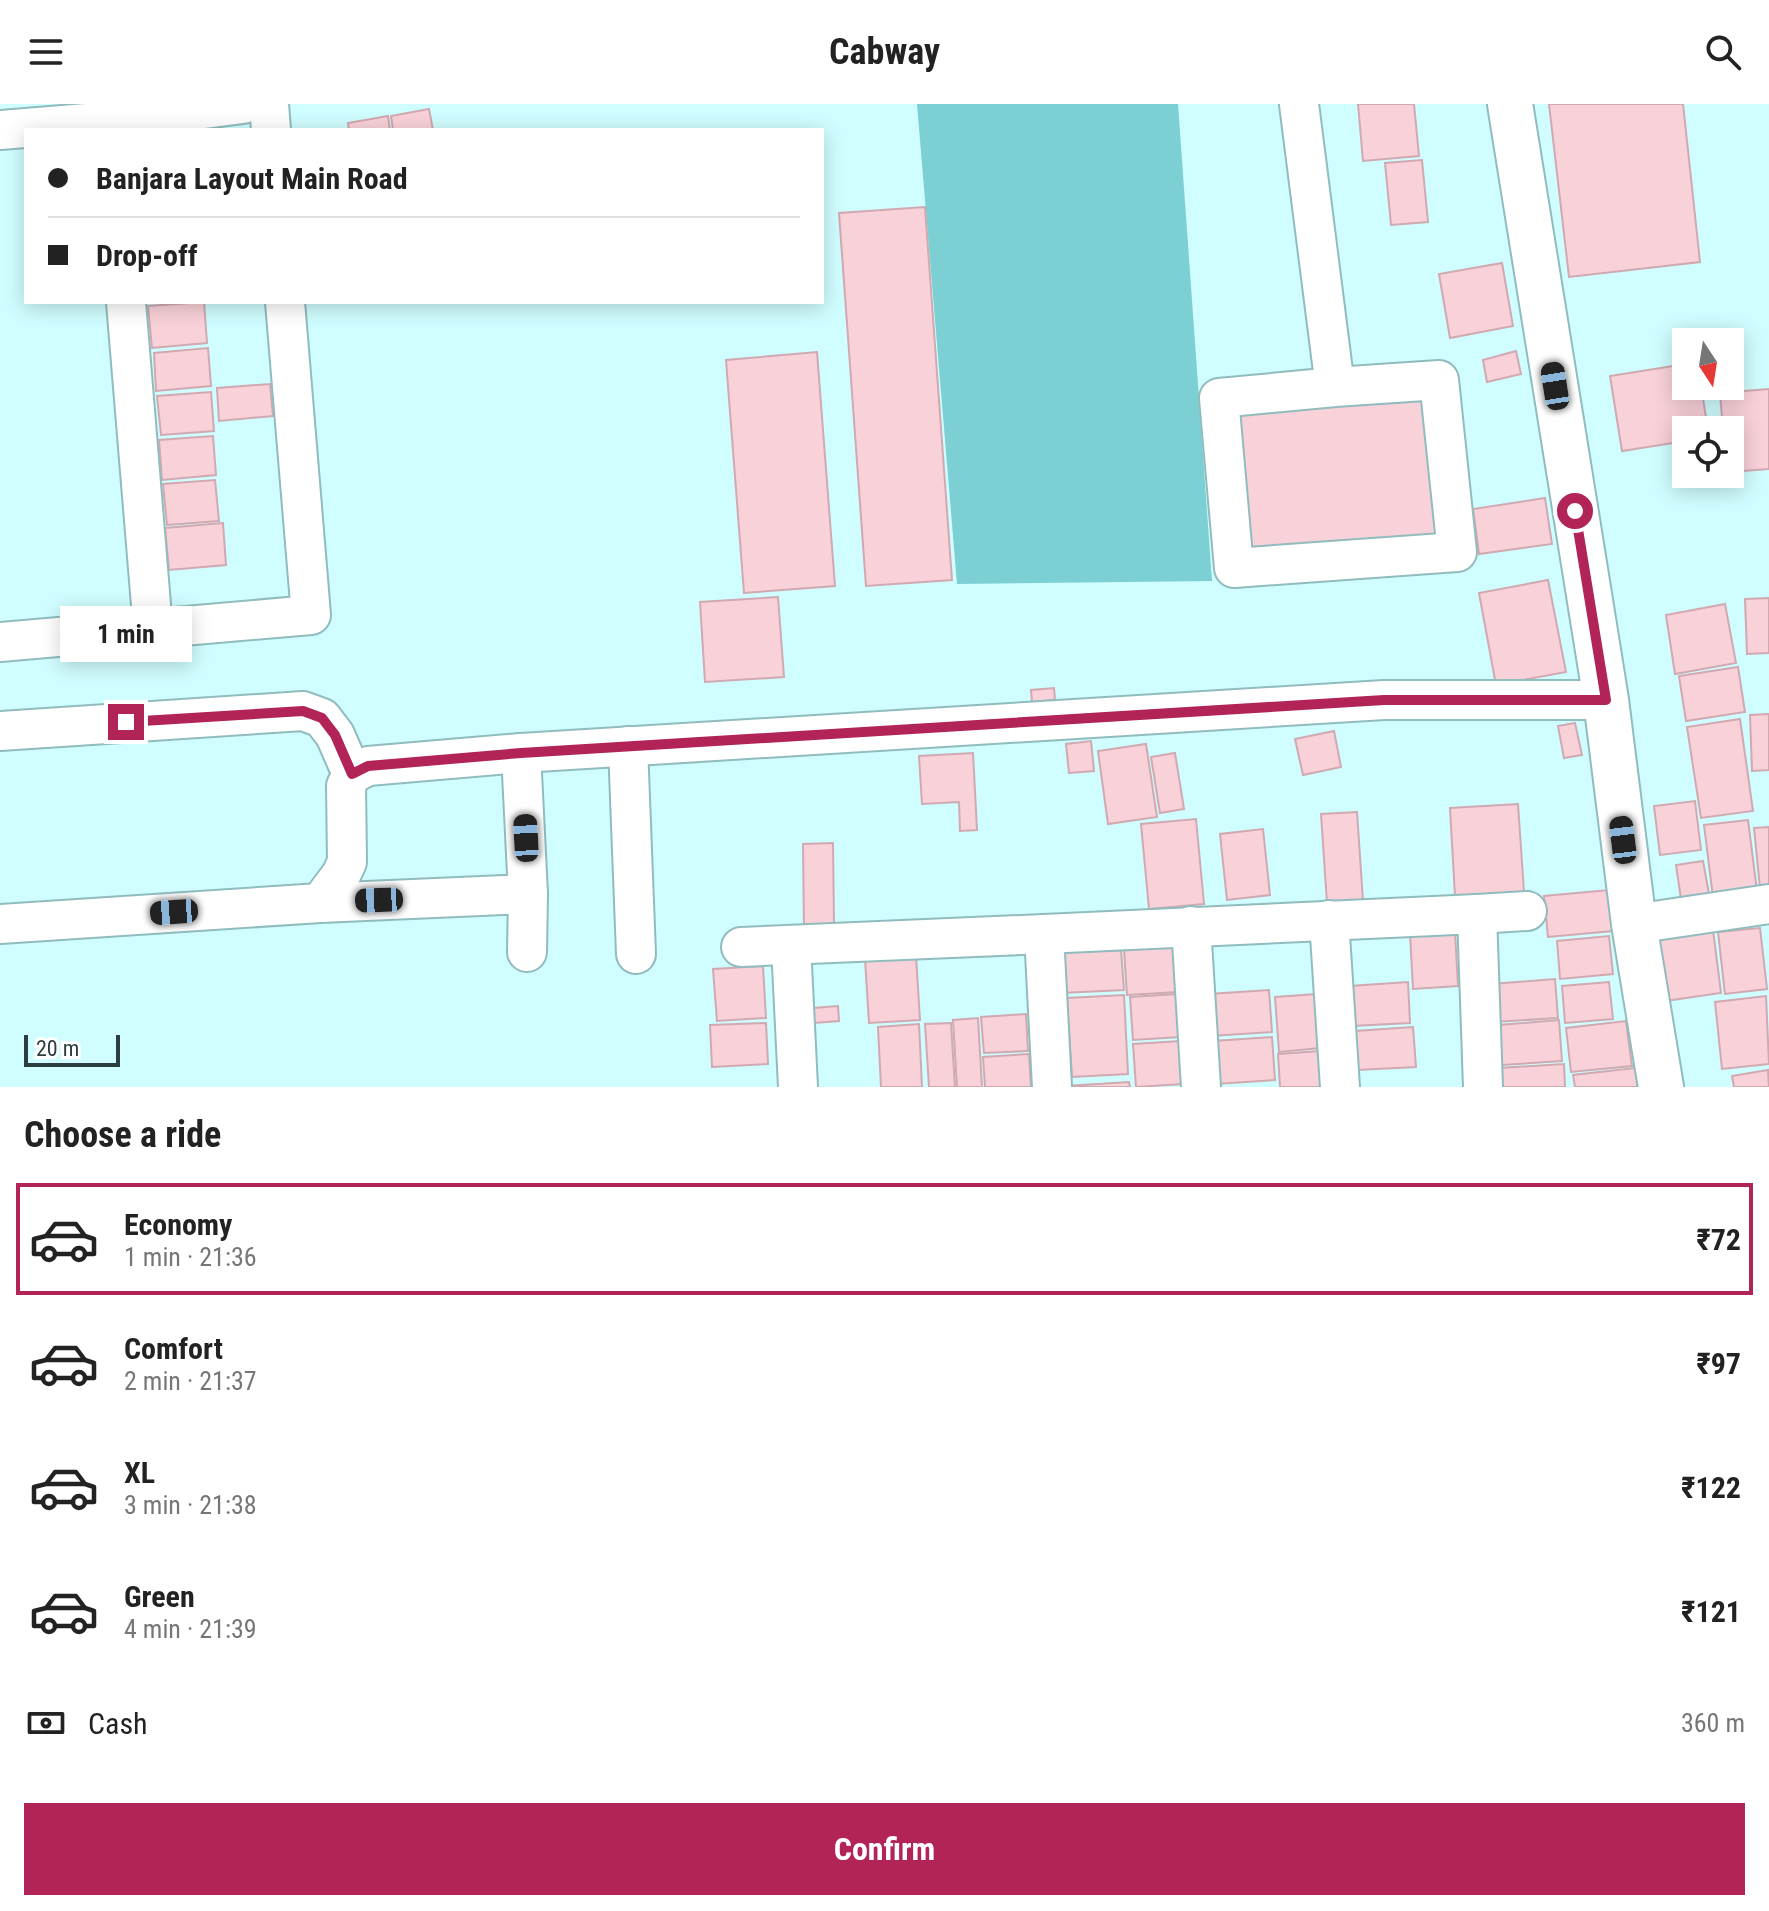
<!DOCTYPE html>
<html lang="en">
<head>
<meta charset="utf-8">
<style>
  body { margin:0; font-family:"Roboto Condensed",sans-serif; background:#f6f6f6; color:#222; height:100vh; display:flex; flex-direction:column; font-size:30px; white-space:nowrap }
  * { box-sizing:border-box; margin:0 }
  p { font-size:26px; color:#767676 }
  .icon { flex:none; width:44px; height:44px; fill:none; stroke:currentColor; stroke-width:2; stroke-linecap:round; stroke-linejoin:round }
  .map { position:relative; height:983px; overflow:hidden }
  .sheet { display:flex; flex-direction:column; background:#fff; flex:1 }
  .sheet>* { flex:none }
  .hud { position:absolute; left:24px; top:24px; width:800px; height:176px; border-radius:0px; box-shadow:0 4px 20px #0003; display:grid; align-content:center; height:176px; padding:0 24px; background:#fff }
  .needle { width:52px; rotate:168deg }
  .controls { position:absolute; left:1672px; top:224px; display:grid; gap:16px }
  .controls a { display:grid; place-items:center; width:72px; height:72px; border-radius:0px; background:#fff; box-shadow:0 4px 20px #0003; font-size:40px }
  .scale { position:absolute; left:24px; bottom:20px; width:96px; box-sizing:border-box; padding-left:8px; border:4px solid #2c3e3f; border-top:0; font-size:22px; line-height:28px; white-space:nowrap; color:#2c3e3f; -webkit-text-stroke:6px #fff; paint-order:stroke }
  .end { position:absolute; width:36px; height:36px; margin:-18px; border:10px solid #b22358; background:#fff; box-shadow:0 0 0 4px #fff }
  .from { border-radius:50% }
  .bubble { position:absolute; height:56px; border-radius:0px; background:#fff; box-shadow:0 4px 20px #0003; font-size:26px; font-weight:700; line-height:56px; text-align:center }
  .car { position:absolute; width:24px; height:48px; margin:-24px -12px; border-radius:10px; box-shadow:0 0 6px 2px #0007; background:linear-gradient(#222 24%,#8ab4d8 0 40%,#222 0 76%,#8ab4d8 0 86%,#222 0) }
  .hud b { display:flex; align-items:center; gap:28px; height:76px; font-size:30px }
  .hud b+b { border-top:2px solid #e0e0e0 }
  .hud i { width:20px; height:20px; background:#222 }
  ul { padding:0; list-style:none }
  li { display:flex; align-items:center; gap:24px; height:112px; margin:0 16px 12px; padding:0 8px; border:4px solid transparent; border-radius:0px }
  li div { flex:1 }
  li b { display:block; font-size:30px }
  li em { font-style:normal; font-weight:700 }
  li.current { border-color:#b22358 }
  li>.icon { width:72px; height:72px; stroke-width:1.5 }
  h2 { padding:0 24px; font-size:36px; line-height:96px }
  .pay { display:flex; align-items:center; gap:20px; height:88px; padding:0 24px; font-size:30px }
  .pay p { margin-inline-start:auto }
  .action { display:flex; gap:16px; margin-top:auto; padding:16px 24px }
  .action a { flex:1; height:92px; border-radius:0px; background:#b22358; color:#fff; font-size:32px; font-weight:700; line-height:92px; text-align:center }
  header { display:flex; justify-content:space-between; align-items:center; height:104px; padding:0 24px; background:#fff; font-size:36px; font-weight:700 }
  .map>svg:first-child { display:block }
  .green { fill:#7cd0d3 }
  .building { fill:#f9d1d9; stroke:#d0a9b1; stroke-width:2 }
  .lines { fill:none; stroke-linecap:round; stroke-linejoin:round }
  .minor-casing { stroke:#91bcbe; stroke-width:42 }
  .tertiary-casing { stroke:#91bcbe; stroke-width:48 }
  .minor { stroke:#fff; stroke-width:38 }
  .tertiary { stroke:#fff; stroke-width:44 }
  .route { stroke:#b22358; stroke-width:10 }
</style>
</head>
<body>
<header><svg class="icon" aria-label="menu" viewBox="0 0 24 24"><path d="M4 6h16M4 12h16M4 18h16"/></svg>Cabway<svg class="icon" aria-label="search" viewBox="0 0 24 24"><circle cx="10" cy="10" r="6"/><path d="M15 15l6 6"/></svg></header>
<div class="map">
<svg width="1769" height="983" viewBox="0 0 1769 983">
  <rect width="100%" height="100%" fill="#d0fdff"/>
  <path class="green" d="M917,0H1178L1212,477L957,480Z"/>
  <g class="building">
    <path d="M1358,0H1414L1419,52L1363,57Z"/>
    <path d="M1549,0H1683L1700,158L1569,173Z"/>
    <path d="M429,5L433,26H393L391,12Z"/>
    <path d="M388,12L390,26H349L348,19Z"/>
    <path d="M1422,56L1428,118L1391,121L1385,59Z"/>
    <path d="M925,103L952,476L866,482L839,109Z"/>
    <path d="M1502,159L1513,222L1450,234L1439,170Z"/>
    <path d="M204,198L207,239L152,244L148,202Z"/>
    <path d="M208,244L211,282L156,287L154,249Z"/>
    <path d="M1516,247L1521,270L1487,278L1483,256Z"/>
    <path d="M817,248L835,482L744,489L726,256Z"/>
    <path d="M1686,260V282H1701L1708,326H1686V337L1622,347L1610,272Z"/>
    <path d="M1451,262L1465,453L1229,472L1215,279Z"/>
    <path d="M270,280L273,312L219,317L217,284Z"/>
    <path d="M1769,285V365L1730,368V326H1723L1720,289Z"/>
    <path d="M211,288L214,327L161,331L157,292Z"/>
    <path d="M213,332L216,371L162,376L159,336Z"/>
    <path d="M215,376L219,417L167,421L163,380Z"/>
    <path d="M1545,394L1552,440L1479,450L1473,405Z"/>
    <path d="M223,419L226,461L169,466L165,424Z"/>
    <path d="M1548,476L1566,568L1496,581L1479,489Z"/>
    <path d="M778,493L784,573L705,578L700,498Z"/>
    <path d="M1769,494V549L1747,550L1745,495Z"/>
    <path d="M1725,500L1736,559L1675,570L1666,511Z"/>
    <path d="M1738,563L1745,608L1686,617L1679,572Z"/>
    <path d="M1054,584L1055,596L1032,598L1031,586Z"/>
    <path d="M1769,610V666L1752,667L1750,611Z"/>
    <path d="M1740,615L1753,707L1701,714L1687,623Z"/>
    <path d="M1575,619L1582,651L1564,654L1558,622Z"/>
    <path d="M1334,627L1341,663L1303,671L1295,635Z"/>
    <path d="M1091,637L1094,667L1069,669L1066,640Z"/>
    <path d="M1146,640L1157,713L1108,720L1098,647Z"/>
    <path d="M973,649L977,726L960,727L959,698L922,700L919,652Z"/>
    <path d="M1175,649L1184,705L1160,709L1151,653Z"/>
    <path d="M1695,697L1701,746L1660,751L1654,702Z"/>
    <path d="M1518,700L1524,788L1455,792L1450,704Z"/>
    <path d="M1357,708L1363,797L1327,799L1321,710Z"/>
    <path d="M1196,715L1204,800L1149,805L1141,720Z"/>
    <path d="M1748,716L1757,787L1713,793L1704,721Z"/>
    <path d="M1769,723V783L1760,784L1754,724Z"/>
    <path d="M1263,725L1270,791L1227,796L1220,730Z"/>
    <path d="M833,739L834,822L804,823L803,740Z"/>
    <path d="M1703,757L1709,790L1681,795L1676,761Z"/>
    <path d="M1609,786L1613,827L1548,833L1544,792Z"/>
    <path d="M1760,824L1767,885L1725,890L1718,828Z"/>
    <path d="M1713,826L1721,889L1665,897L1657,833Z"/>
    <path d="M1455,827L1458,882L1413,885L1410,830Z"/>
    <path d="M1609,832L1613,870L1560,875L1557,837Z"/>
    <path d="M1175,842L1178,888L1127,891L1124,845Z"/>
    <path d="M1121,846L1124,886L1061,889L1059,849Z"/>
    <path d="M916,852L920,916L869,919L865,855Z"/>
    <path d="M763,862L766,914L717,917L713,865Z"/>
    <path d="M1555,875L1558,914L1494,918L1492,880Z"/>
    <path d="M1408,878L1410,919L1352,922L1350,882Z"/>
    <path d="M1609,878L1613,915L1565,919L1562,882Z"/>
    <path d="M1269,886L1272,928L1211,932L1209,890Z"/>
    <path d="M1177,890L1180,933L1133,936L1130,893Z"/>
    <path d="M1316,890L1320,944L1279,948L1275,893Z"/>
    <path d="M1124,891L1128,970L1072,973L1067,894Z"/>
    <path d="M1766,892L1769,960L1722,965L1715,898Z"/>
    <path d="M838,902L839,917L814,919L813,904Z"/>
    <path d="M1026,910L1028,947L984,949L981,913Z"/>
    <path d="M978,914L982,983H957L953,916Z"/>
    <path d="M1559,916L1562,957L1502,961L1499,921Z"/>
    <path d="M1626,917L1632,962L1571,968L1566,924Z"/>
    <path d="M766,919L768,960L712,963L710,921Z"/>
    <path d="M951,919L955,983H929L925,920Z"/>
    <path d="M919,920L922,983H881L878,923Z"/>
    <path d="M1413,923L1416,963L1357,966L1355,927Z"/>
    <path d="M1272,933L1275,976L1216,980L1213,937Z"/>
    <path d="M1180,937L1183,980L1136,983L1133,940Z"/>
    <path d="M1320,947L1323,983H1280L1278,950Z"/>
    <path d="M1029,950L1031,983H985L983,953Z"/>
    <path d="M1564,960L1565,983H1500L1499,964Z"/>
    <path d="M1635,964L1638,983H1575L1573,971Z"/>
    <path d="M1768,966L1769,983H1734L1732,972Z"/>
    <path d="M1129,978L1130,983H1066V982Z"/>
  </g>
  <g class="lines">
    <g class="minor-casing">
      <g id="minor">
        <path d="M269,0L271,26"/>
        <path d="M1299,0L1335,283L1439,276L1457,448L1234,464L1219,294L1335,283"/>
        <path d="M0,26L111,17L243,0"/>
        <path d="M126,198L153,525"/>
        <path d="M0,538L311,511L285,198"/>
        <path d="M0,627L303,607L322,614L335,631L352,670"/>
        <path d="M628,642L636,850"/>
        <path d="M521,649L528,790L527,848"/>
        <path d="M320,799L528,790"/>
        <path d="M1477,810L1527,807"/>
        <path d="M1329,816L1340,983"/>
        <path d="M0,820L320,799L341,771L347,758L346,682L352,670L368,662L521,649L1384,596H1606"/>
        <path d="M1634,820L1769,800"/>
        <path d="M1191,822L1201,983"/>
        <path d="M791,841L798,983"/>
        <path d="M741,843L1044,830"/>
        <path d="M1052,983L1044,830L1477,810L1483,983"/>
      </g>
    </g>
    <g class="tertiary-casing">
      <path id="tertiary" d="M1510,0L1606,596L1634,820L1661,983"/>
    </g>
    <use href="#minor" class="minor"/>
    <use href="#tertiary" class="tertiary"/>
  </g>
  <g class="lines">
    <path class="route" d="M126,618L303,607L322,614L335,631L352,670L368,662L521,649L1384,596H1606L1575,407"/>
  </g>
</svg>
<div class="controls">
<a><svg class="needle" viewBox="-14 -14 28 28"><path d="M0-13l5 13h-10z" fill="#e53935"/><path d="M0 13l5-13h-10z" fill="#767676"/></svg></a>
<a><svg class="icon" aria-label="locate" viewBox="0 0 24 24"><circle cx="12" cy="12" r="6"/><path d="M12 2v4M12 18v4M2 12h4M18 12h4"/></svg></a>
</div>
<div class="scale">20 m</div>
<i class="end from" style="left:1575px;top:407px"></i>
<i class="end" style="left:126px;top:618px"></i>
<div class="bubble" style="left:60px;top:502px;width:132px">1 min</div>
<i class="car" style="left:1555px;top:282px;rotate:351deg"></i>
<i class="car" style="left:526px;top:734px;rotate:357deg"></i>
<i class="car" style="left:1623px;top:736px;rotate:353deg"></i>
<i class="car" style="left:379px;top:796px;rotate:268deg"></i>
<i class="car" style="left:174px;top:808px;rotate:266deg"></i>
<div class="hud">
<b><i class="from"></i>Banjara Layout Main Road</b>
<b><i></i>Drop-off</b>
</div>
</div>
<section class="sheet">
<h2>Choose a ride</h2>
<ul>
<li class="current"><svg class="icon" aria-label="car" viewBox="0 0 24 24"><path d="M5 17H2v-5l4-1 3-4h7l3 4 3 1v5h-3M9 17h6M6 11h13"/><circle cx="7" cy="17" r="2"/><circle cx="17" cy="17" r="2"/></svg><div><b>Economy</b><p>1 min · 21:36</p></div><em>₹72</em></li>
<li><svg class="icon" aria-label="car" viewBox="0 0 24 24"><path d="M5 17H2v-5l4-1 3-4h7l3 4 3 1v5h-3M9 17h6M6 11h13"/><circle cx="7" cy="17" r="2"/><circle cx="17" cy="17" r="2"/></svg><div><b>Comfort</b><p>2 min · 21:37</p></div><em>₹97</em></li>
<li><svg class="icon" aria-label="car" viewBox="0 0 24 24"><path d="M5 17H2v-5l4-1 3-4h7l3 4 3 1v5h-3M9 17h6M6 11h13"/><circle cx="7" cy="17" r="2"/><circle cx="17" cy="17" r="2"/></svg><div><b>XL</b><p>3 min · 21:38</p></div><em>₹122</em></li>
<li><svg class="icon" aria-label="car" viewBox="0 0 24 24"><path d="M5 17H2v-5l4-1 3-4h7l3 4 3 1v5h-3M9 17h6M6 11h13"/><circle cx="7" cy="17" r="2"/><circle cx="17" cy="17" r="2"/></svg><div><b>Green</b><p>4 min · 21:39</p></div><em>₹121</em></li>
</ul>
<div class="pay"><svg class="icon" aria-label="cash" viewBox="0 0 24 24"><path d="M3 7h18v10H3z"/><circle cx="12" cy="12" r="2"/></svg>Cash<p>360 m</p></div>
<div class="action"><a>Confirm</a></div>
</section>
</body>
</html>
